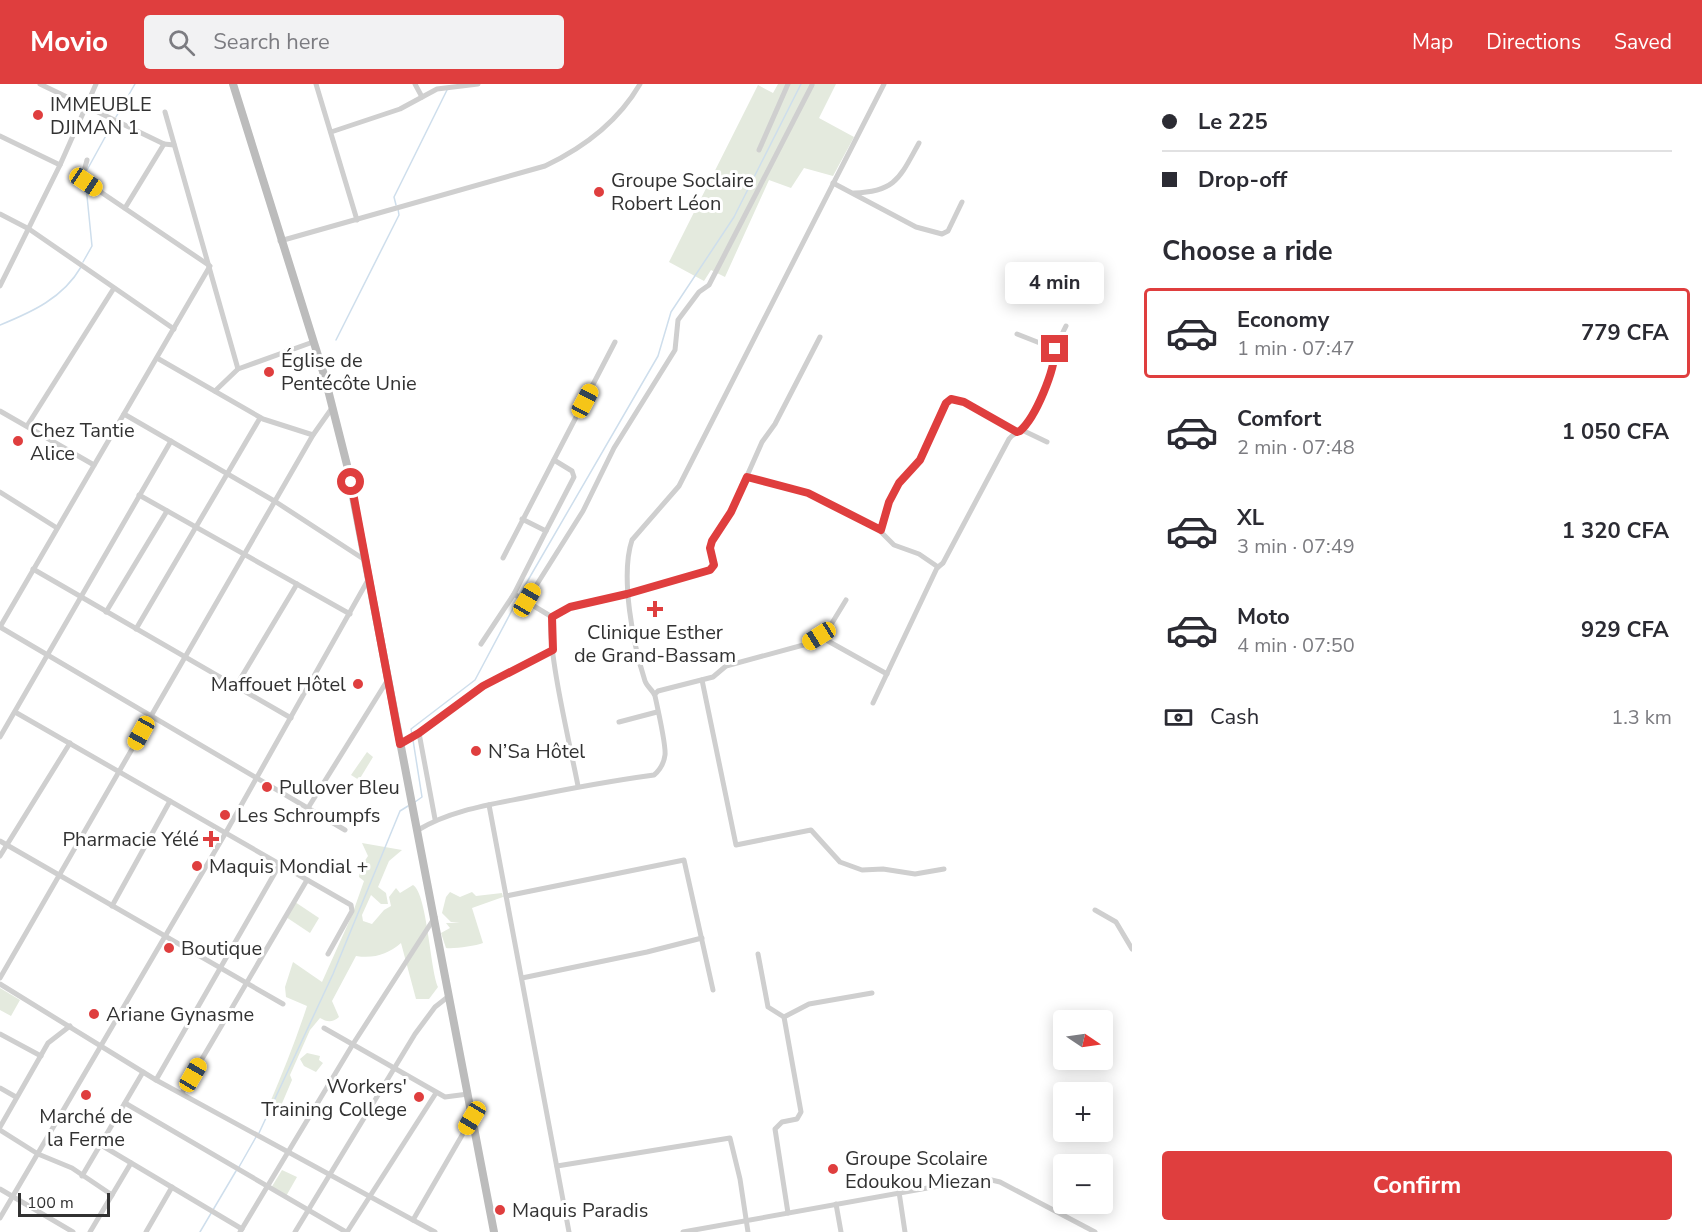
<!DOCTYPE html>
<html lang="en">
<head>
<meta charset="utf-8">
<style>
  body { margin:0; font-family:"Nunito Sans",sans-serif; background:#f2f2f3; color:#2b2b33; height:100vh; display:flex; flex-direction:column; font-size:22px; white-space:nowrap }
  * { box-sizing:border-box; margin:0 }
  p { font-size:20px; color:#7c7c81 }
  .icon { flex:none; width:33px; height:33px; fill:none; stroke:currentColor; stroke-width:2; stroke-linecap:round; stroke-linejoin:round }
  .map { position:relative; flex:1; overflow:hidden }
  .details { display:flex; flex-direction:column; background:#fff; width:570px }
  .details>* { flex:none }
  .guide { display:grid; align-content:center; height:132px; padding:0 30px; background:#fff }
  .needle { width:39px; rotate:103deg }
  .buttons { position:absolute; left:1053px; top:926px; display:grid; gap:12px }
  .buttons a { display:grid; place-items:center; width:60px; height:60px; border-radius:6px; background:#fff; box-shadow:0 3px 15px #0003; font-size:30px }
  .scale { position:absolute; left:18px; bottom:15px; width:92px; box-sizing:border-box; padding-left:6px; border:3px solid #323232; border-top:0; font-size:16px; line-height:21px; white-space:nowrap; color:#323232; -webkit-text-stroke:4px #fff; paint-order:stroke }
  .end { position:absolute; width:27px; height:27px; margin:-14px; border:8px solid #df3e3e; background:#fff; box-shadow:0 0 0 3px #fff }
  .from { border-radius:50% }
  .bubble { position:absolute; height:42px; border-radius:6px; background:#fff; box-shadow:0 3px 15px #0003; font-size:20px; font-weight:700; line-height:42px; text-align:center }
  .car { position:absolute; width:18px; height:36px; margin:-18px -9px; border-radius:8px; box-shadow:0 0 4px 2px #0007; background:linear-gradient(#f5c518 24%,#345 0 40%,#f5c518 0 76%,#345 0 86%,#f5c518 0) }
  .guide b { display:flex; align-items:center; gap:21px; height:57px; font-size:22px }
  .guide b+b { border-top:2px solid #e1e1e2 }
  .guide i { width:15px; height:15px; background:#2b2b33 }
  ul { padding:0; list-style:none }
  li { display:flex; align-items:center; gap:18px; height:90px; margin:0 12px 9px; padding:0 18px; border:3px solid transparent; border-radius:6px }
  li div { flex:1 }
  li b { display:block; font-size:22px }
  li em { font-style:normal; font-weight:700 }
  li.on { border-color:#df3e3e }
  li>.icon { width:54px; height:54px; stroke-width:1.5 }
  h2 { padding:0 30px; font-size:27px; line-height:72px }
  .pay { display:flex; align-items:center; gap:15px; height:66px; padding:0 30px; font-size:22px }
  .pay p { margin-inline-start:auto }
  .action { display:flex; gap:12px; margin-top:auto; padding:12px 30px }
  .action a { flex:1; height:69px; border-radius:6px; background:#df3e3e; color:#fff; font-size:24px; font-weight:700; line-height:69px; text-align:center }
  header { display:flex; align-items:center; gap:36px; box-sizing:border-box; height:84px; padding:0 30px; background:#df3e3e; color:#fff }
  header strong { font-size:28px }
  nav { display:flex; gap:33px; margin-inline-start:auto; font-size:21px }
  .search { width:420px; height:54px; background:#f2f2f3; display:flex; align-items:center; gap:15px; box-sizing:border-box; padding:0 21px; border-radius:6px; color:#7c7c81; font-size:22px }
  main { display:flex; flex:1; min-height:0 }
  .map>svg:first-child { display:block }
  .green { fill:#e4eade }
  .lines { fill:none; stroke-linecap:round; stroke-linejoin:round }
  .stream { stroke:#cedeec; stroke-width:1.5 }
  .street { stroke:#cfcfcf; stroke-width:5 }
  .secondary { stroke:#bcbcbc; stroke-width:8 }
  .route { stroke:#df3e3e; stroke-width:8 }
  .poi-dot { fill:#df3e3e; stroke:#fff; stroke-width:2 }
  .labels { text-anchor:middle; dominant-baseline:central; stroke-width:6; stroke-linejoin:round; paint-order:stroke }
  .poi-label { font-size:20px; fill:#323232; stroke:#fff; text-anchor:start }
</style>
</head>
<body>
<header>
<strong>Movio</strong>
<div class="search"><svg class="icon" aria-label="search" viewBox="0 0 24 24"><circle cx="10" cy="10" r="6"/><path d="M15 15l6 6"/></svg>Search here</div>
<nav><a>Map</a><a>Directions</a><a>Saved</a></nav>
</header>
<main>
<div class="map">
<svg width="1132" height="1148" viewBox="0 0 1132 1148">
  <rect width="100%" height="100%" fill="#fff"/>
  <g class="green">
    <path d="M778,0H836L819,34L854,53L833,92L804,84L791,104L769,96L725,193L711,186L704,197L669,178L758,1L773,9Z"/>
    <path d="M367,668L373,673L359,696L351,691Z"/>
    <path d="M362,759L402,766L389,777L378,803L386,809L388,820H381L371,811L362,831L363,837L372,840L384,826L391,822L389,813L396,804L400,809L413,801C427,809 430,884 438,903L429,915H416L401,859C388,870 374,875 356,872L332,917L339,933C332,939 327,938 320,934L310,946L290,991L292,996L280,1024L269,1021C283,988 296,956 307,922L286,913L285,903L293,878L322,898L352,831L364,797L359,793L360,784L368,772Z"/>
    <path d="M450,808L460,813L472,808L476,812L502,809L503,813L472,824L483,859C475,862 454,865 446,864L441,849L450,844L446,839H460L451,838L442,829L446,813Z"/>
    <path d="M295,818L319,834L310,849L286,833Z"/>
    <path d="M0,904L20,916L11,932L0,926Z"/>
    <path d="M307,969L320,972L319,976L323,979L316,988L304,982L300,975Z"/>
    <path d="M282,1086L297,1093L285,1114L271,1104Z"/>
  </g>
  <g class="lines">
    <g class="stream">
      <path d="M116,33L135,0"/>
      <path d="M87,86L114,37"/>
      <path d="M396,121L394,113L447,6"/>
      <path d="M83,178L92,162L86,102"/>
      <path d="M0,241C32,228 63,214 81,183"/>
      <path d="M336,256L399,131L398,125"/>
      <path d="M520,510L658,272L671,228L734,133L801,0"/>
      <path d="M412,651L411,645L475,596L518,515"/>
      <path d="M413,656L422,713L415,718"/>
      <path d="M259,1049L333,890L400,727L408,722"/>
      <path d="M239,1083L256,1053"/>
      <path d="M200,1148L236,1087"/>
    </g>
    <g class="street">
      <path d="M40,0L164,60"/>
      <path d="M316,0L357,136"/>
      <path d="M415,0L422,13"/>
      <path d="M165,28L238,285"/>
      <path d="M331,48L400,25L437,5L478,0"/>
      <path d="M0,52L60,81"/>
      <path d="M759,66L788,0"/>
      <path d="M833,99L916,143L942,150L948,147L962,118"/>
      <path d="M854,109C896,108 900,93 919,59"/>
      <path d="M125,124L164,60L174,61"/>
      <path d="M0,130L29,145L174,245"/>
      <path d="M280,157L545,82C585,63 618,38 640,0"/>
      <path d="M0,202L60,81L96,0"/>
      <path d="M1017,250L1055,265"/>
      <path d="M157,274L263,335L313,351"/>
      <path d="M215,307L238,285L313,258"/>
      <path d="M0,327L94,381"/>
      <path d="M124,330L276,418L365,476"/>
      <path d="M27,342L114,204"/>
      <path d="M1022,346L1047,358"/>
      <path d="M747,393L809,409L877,444L894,461L919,470L938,483"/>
      <path d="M0,408L57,444"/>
      <path d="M139,411L350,530"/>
      <path d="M881,446L889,418L899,399L920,376L946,319L951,315L964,318L1017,348"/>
      <path d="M546,447L574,393L572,387L554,376"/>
      <path d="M503,474L615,258"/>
      <path d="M33,485L291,634"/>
      <path d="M514,510L552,533"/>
      <path d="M527,516L583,427L614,364L675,266L678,236L699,208L709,201L812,1"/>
      <path d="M106,528L167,427"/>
      <path d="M0,543L210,182L86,98L83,91L87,76"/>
      <path d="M0,543L345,746"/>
      <path d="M136,545L260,334"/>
      <path d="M819,552L887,590"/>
      <path d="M481,560L514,510L546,447L522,435"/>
      <path d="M702,596L736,761L811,746L840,778L862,786L883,785L915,790L944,785"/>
      <path d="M236,602L297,500"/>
      <path d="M655,610L658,607L713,593L726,582L807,560L832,539L846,516"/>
      <path d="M873,619L937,484L943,479L1009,355C1013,349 1018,350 1023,344C1033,333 1041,313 1048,299C1057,280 1055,261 1066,242"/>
      <path d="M15,628L351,821L352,827L328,870"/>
      <path d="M619,638L657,628"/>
      <path d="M419,649L435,735"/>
      <path d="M0,653L171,357"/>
      <path d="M400,660L419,649L483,601L553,565"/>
      <path d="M578,702C572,670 545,557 552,533L570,523L628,510L710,486L714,481L710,464L712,457L731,428L762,358L775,340L820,253"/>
      <path d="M489,721L569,1148"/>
      <path d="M308,724L387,597"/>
      <path d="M418,746C449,727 487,721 523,714C567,705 610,697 654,691C660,686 664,678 665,671C666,663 657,621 655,612C653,606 647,603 645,597C633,560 620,492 632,456L679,402L884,0"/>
      <path d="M0,757L283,920"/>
      <path d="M0,772L70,659"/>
      <path d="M506,812L684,776L713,906"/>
      <path d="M112,822L170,717"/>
      <path d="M1095,826L1116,838L1132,865"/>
      <path d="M758,870L768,923L784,933"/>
      <path d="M0,894L313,351L332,324"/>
      <path d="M522,894L647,868L702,854"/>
      <path d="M0,900L156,996L435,1148"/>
      <path d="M784,933L801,1028L797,1035L782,1038L775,1045L788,1129"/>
      <path d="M784,933L809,920L872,909"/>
      <path d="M324,944L445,1013L468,1010"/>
      <path d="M0,950L41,972"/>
      <path d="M156,996L280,780"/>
      <path d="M0,1004L16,1013"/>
      <path d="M182,1009L307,796"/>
      <path d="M125,1019L346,1148"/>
      <path d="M0,1043L48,959L70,942"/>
      <path d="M0,1046L38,1070L72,1084L112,1111"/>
      <path d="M101,1061L242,1145"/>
      <path d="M557,1082L730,1054L740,1095L748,1148"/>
      <path d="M82,1092L143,988"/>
      <path d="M0,1105L73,1148"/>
      <path d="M899,1108L905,1148"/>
      <path d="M836,1120L841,1148"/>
      <path d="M0,1134L225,750L368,496"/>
      <path d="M413,1136L472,1034"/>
      <path d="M90,1148L131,1079"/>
      <path d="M146,1148L172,1103"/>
      <path d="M240,1148L353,960L435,833"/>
      <path d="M295,1148L415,950L435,923L449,912"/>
      <path d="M347,1148L436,1009"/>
      <path d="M683,1148L983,1094L1000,1098L1095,1148"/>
    </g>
    <path class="secondary" d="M233,0L325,294L347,381L494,1148"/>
  </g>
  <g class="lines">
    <path class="route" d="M351,398L400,660L419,649L483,602L553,566L552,533L570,523L627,510L710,486L714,481L710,464L712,457L731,428L747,393L808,409L881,446L889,418L899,399L920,376L946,319L951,315L964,318L1017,348L1020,347C1036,333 1055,286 1055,265"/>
  </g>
  <g class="poi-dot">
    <circle cx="38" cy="31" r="6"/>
    <circle cx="599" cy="108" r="6"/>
    <circle cx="269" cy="288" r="6"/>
    <circle cx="18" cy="357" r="6"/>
    <path d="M652 516h6v6h6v6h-6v6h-6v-6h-6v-6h6z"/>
    <circle cx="358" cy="600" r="6"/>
    <circle cx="476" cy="667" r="6"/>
    <circle cx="267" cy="703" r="6"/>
    <circle cx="225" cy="731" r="6"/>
    <path d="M208 746h6v6h6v6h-6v6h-6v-6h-6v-6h6z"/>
    <circle cx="197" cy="782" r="6"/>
    <circle cx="169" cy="864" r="6"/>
    <circle cx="94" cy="930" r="6"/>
    <circle cx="86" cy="1011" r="6"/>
    <circle cx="419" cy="1013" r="6"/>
    <circle cx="833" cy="1085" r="6"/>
    <circle cx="500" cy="1126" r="6"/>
  </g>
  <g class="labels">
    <g class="poi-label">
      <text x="50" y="20">IMMEUBLE<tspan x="50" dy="23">DJIMAN 1</tspan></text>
      <text x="611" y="96">Groupe Soclaire<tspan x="611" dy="23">Robert Léon</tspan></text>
      <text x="281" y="276">Église de<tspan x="281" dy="23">Pentécôte Unie</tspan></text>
      <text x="30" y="346">Chez Tantie<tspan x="30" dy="23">Alice</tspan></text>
      <text x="655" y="548" text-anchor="middle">Clinique Esther<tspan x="655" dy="23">de Grand-Bassam</tspan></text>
      <text x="346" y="600" text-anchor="end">Maffouet Hôtel</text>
      <text x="488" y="667">N’Sa Hôtel</text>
      <text x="279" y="703">Pullover Bleu</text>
      <text x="237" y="731">Les Schroumpfs</text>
      <text x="199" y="755" text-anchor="end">Pharmacie Yélé</text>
      <text x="209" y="782">Maquis Mondial +</text>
      <text x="181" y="864">Boutique</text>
      <text x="106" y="930">Ariane Gynasme</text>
      <text x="407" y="1002" text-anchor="end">Workers'<tspan x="407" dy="23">Training College</tspan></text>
      <text x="86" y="1032" text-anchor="middle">Marché de<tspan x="86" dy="23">la Ferme</tspan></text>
      <text x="845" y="1074">Groupe Scolaire<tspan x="845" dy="23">Edoukou Miezan</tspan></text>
      <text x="512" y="1126">Maquis Paradis</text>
    </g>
  </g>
</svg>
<div class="buttons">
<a><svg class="needle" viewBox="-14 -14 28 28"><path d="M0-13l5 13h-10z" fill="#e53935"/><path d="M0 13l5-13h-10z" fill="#7c7c81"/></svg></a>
<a>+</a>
<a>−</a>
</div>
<div class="scale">100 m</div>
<i class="end from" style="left:351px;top:398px"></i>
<i class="end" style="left:1055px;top:265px"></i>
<div class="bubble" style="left:1005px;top:178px;width:99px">4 min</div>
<i class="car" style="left:86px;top:98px;rotate:124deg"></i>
<i class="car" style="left:585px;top:317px;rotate:28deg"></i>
<i class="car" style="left:527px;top:516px;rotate:30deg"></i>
<i class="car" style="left:819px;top:552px;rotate:238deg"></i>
<i class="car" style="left:141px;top:649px;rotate:209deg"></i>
<i class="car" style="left:193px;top:991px;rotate:30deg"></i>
<i class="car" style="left:472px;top:1034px;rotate:211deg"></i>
</div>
<section class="details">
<div class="guide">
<b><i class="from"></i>Le 225</b>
<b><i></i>Drop-off</b>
</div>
<h2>Choose a ride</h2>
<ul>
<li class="on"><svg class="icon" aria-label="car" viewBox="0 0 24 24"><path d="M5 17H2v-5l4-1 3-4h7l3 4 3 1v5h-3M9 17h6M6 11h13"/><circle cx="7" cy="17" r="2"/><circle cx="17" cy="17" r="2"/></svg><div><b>Economy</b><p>1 min · 07:47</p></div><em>779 CFA</em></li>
<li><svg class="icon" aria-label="car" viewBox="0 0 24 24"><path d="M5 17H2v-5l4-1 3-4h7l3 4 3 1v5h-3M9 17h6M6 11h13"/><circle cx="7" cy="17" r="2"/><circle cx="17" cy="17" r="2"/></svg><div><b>Comfort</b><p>2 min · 07:48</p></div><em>1 050 CFA</em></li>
<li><svg class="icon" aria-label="car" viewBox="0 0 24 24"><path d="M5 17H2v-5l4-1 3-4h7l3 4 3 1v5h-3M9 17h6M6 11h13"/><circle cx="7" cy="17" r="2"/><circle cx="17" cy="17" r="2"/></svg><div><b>XL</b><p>3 min · 07:49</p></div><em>1 320 CFA</em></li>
<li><svg class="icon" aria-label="car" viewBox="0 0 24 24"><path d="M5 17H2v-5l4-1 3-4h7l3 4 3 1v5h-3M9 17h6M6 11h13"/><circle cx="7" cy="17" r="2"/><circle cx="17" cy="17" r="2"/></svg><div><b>Moto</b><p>4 min · 07:50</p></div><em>929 CFA</em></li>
</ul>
<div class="pay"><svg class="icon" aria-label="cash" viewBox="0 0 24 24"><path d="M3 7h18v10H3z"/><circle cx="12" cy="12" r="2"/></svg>Cash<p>1.3 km</p></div>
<div class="action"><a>Confirm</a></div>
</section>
</main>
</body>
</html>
